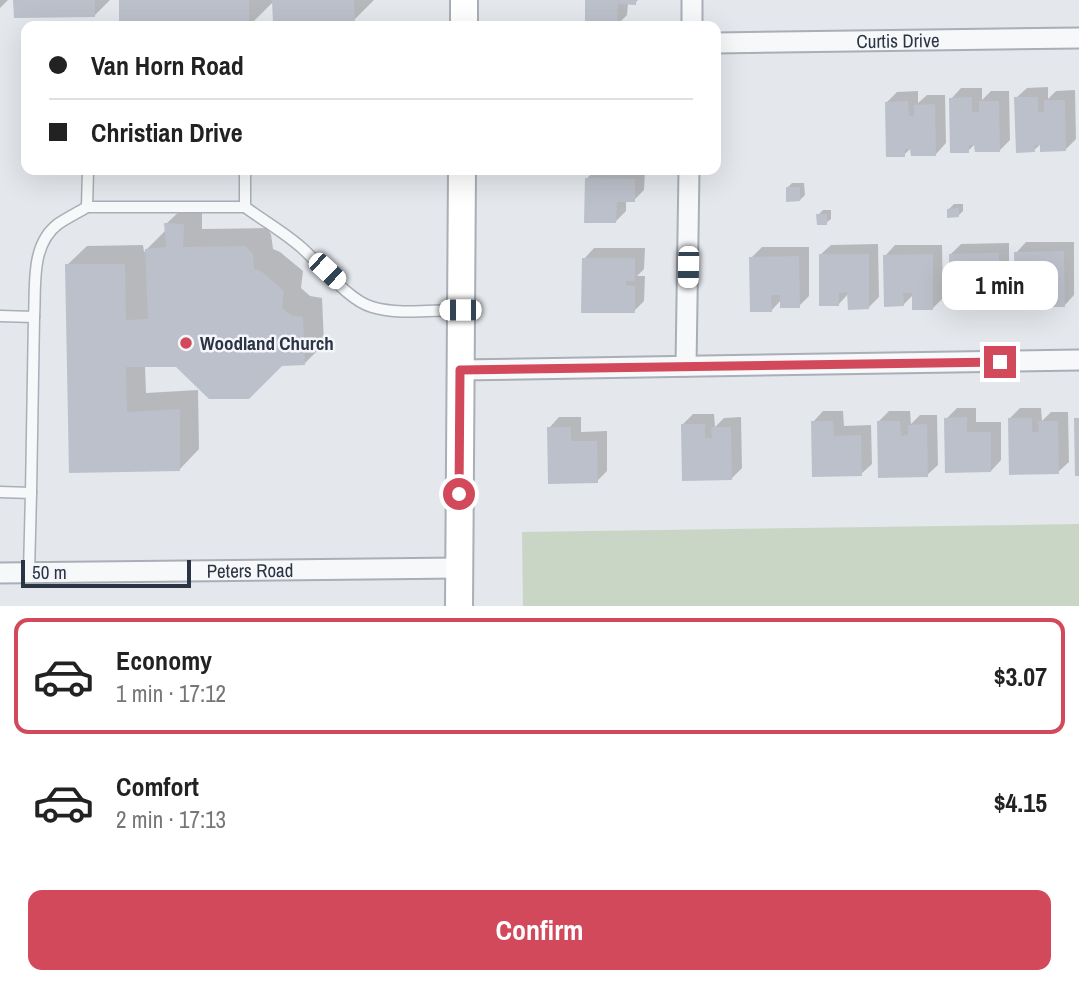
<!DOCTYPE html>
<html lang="en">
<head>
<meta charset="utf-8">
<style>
  body { margin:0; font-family:"Archivo Narrow",sans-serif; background:#f2f2f2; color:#222; height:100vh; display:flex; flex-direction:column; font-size:26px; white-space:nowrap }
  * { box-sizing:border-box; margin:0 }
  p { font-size:23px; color:#767676 }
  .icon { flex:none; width:38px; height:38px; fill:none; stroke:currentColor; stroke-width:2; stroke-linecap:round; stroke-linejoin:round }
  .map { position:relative; height:606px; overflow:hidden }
  .side { display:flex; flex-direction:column; background:#fff; flex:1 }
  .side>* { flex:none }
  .banner { position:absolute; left:21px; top:21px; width:700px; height:154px; border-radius:14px; box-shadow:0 7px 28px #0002; display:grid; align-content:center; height:154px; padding:0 28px; background:#fff }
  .scale { position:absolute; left:21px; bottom:18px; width:170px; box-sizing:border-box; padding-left:7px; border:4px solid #2b3445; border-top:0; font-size:19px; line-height:24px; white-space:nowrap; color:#2b3445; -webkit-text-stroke:5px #f4f6f9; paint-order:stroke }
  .end { position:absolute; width:32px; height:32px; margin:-16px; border:9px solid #d1495b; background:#fff; box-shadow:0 0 0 4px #fff }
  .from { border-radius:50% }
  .bubble { position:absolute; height:49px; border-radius:14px; background:#fff; box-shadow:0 7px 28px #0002; font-size:23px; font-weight:800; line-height:49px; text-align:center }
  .car { position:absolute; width:21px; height:42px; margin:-21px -10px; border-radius:9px; box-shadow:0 0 5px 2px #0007; background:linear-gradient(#fff 24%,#345 0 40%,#fff 0 76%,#345 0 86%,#fff 0) }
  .banner b { display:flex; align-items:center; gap:24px; height:66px; font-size:26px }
  .banner b+b { border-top:2px solid #e0e0e0 }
  .banner i { width:18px; height:18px; background:#222 }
  ul { padding:12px 0 0; list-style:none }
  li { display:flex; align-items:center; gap:21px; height:116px; margin:0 14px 10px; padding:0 14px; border:4px solid transparent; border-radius:14px }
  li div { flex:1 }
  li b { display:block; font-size:26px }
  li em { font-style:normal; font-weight:800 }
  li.current { border-color:#d1495b }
  li>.icon { width:63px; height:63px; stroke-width:1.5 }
  .cta { display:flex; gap:14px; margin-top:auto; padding:14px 28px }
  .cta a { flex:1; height:80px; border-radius:14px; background:#d1495b; color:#fff; font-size:28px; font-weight:800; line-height:80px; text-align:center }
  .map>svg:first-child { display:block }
  .green { fill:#c9d6c5 }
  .shadow { fill:#0003 }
  .building { fill:#bbc0ca }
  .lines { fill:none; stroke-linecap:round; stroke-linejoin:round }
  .service-casing { stroke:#a9aeb7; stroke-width:13 }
  .minor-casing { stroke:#a9aeb7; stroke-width:23 }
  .secondary-casing { stroke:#a9aeb7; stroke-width:30 }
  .service { stroke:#f7f8fa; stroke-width:10 }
  .minor { stroke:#f7f8fa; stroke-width:19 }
  .secondary { stroke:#fff; stroke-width:26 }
  .route { stroke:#d1495b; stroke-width:9 }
  .poi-dot { fill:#d1495b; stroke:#f4f6f9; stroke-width:2.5 }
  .labels { text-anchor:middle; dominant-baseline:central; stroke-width:5; stroke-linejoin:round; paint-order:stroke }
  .street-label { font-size:19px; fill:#2b3445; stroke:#f4f6f9 }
  .poi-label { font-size:19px; font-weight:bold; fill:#2b3445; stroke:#f4f6f9; text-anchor:start }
</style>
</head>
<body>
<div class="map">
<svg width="1079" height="606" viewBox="0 0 1079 606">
  <rect width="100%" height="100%" fill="#e4e7ec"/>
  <path class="green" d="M1079,524V606H523L522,532Z"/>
  <g class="shadow">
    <path d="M0,0H8L0,8Z"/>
    <path d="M15,0H110L95,15Z"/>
    <path d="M121,0H374L354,20L274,1L249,26H121Z"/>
    <path d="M587,0H638L635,3H628L627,15L617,25Z"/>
    <path d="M1048,87V99L1056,91L1075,90L1076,139L1065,150L1042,143L1034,150L1016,98L1027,88Z"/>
    <path d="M961,88H982V100L991,91H1009L1010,140L1000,150L976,143L968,151L951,99Z"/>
    <path d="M918,91V103L927,95H945L946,143L936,154L912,147L904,155L887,102L897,92Z"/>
    <path d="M596,170H645L644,190L634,200H626V211L616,221L586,179Z"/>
    <path d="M792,183H804L805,195L800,200L787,188Z"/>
    <path d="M954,204H963V211L958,216L949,209Z"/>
    <path d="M186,205H202V229L266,228L271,234L273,249L280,252L303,271L301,288L310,296L322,298L324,344L305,363L145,366L146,393L198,390L199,449L180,469L71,472L67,265L87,246L143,245L144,252L167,229L166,224Z"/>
    <path d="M823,210H831V219L826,223L818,215Z"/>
    <path d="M1026,242H1074V295L1064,306L1045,291L1034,302L1016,253Z"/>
    <path d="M1009,243V297L999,307L980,293L969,303L951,254L961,244Z"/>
    <path d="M878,244L879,297L868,308L849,293L839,304L820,255L831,245Z"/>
    <path d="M895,245H942L943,298L933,308L914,294L903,305L885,256Z"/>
    <path d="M762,247H809V296L799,306L781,300L771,311L751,258Z"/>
    <path d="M594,248H645L644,269L637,276H645L644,301L634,311L584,259Z"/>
    <path d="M957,408H976V422H1001V460L991,471L946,419Z"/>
    <path d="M1020,408H1041L1042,421L1051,412H1068L1069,462L1058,472L1009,419Z"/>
    <path d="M823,411H843L844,426L871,425L872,464L861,474L813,422Z"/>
    <path d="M889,411H910L911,424L920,415H937L938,465L927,475L878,422Z"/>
    <path d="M693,414H714L715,427L724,418L741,417L742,468L732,478L682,425Z"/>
    <path d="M559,417H581V432L607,431V471L597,481L549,428Z"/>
  </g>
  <g class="building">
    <path d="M13,0H95V17L14,18Z"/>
    <rect x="119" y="0" width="130" height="26"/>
    <path d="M272,0H354L355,22L273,23Z"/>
    <path d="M585,0H636V5L618,4L617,26H585Z"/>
    <path d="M972,97V112H979V101H999L1000,152H975L974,145H969V153H950L949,98Z"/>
    <path d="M1014,97H1038V112H1044V100H1065L1066,151L1040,152V145H1034L1035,152L1016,153Z"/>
    <path d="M908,101L909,116H914V105L935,104L936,156H911L910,149H905V157H886L885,102Z"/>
    <path d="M585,178L635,179V202H617L616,223H584Z"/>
    <path d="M786,187H800V201L786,202Z"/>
    <path d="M959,208V217L947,218V209Z"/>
    <path d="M816,214H827V225H817Z"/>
    <path d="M164,223L184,224L183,247L246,246L253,254L254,269L261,271L284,291L282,308L291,315L303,317L305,365L282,366L249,399H209L176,367H126L127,412L180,409V471L69,473L65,264H125L126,320L148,319L145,249L166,247Z"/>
    <path d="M1064,251L1065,307H1043V290H1035V304H1015L1014,252Z"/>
    <path d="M999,253V309H978V292H969L970,305H950L949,254Z"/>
    <path d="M819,254H869V309L848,310L847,292L839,293V306H819Z"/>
    <path d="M933,254V310H912V293H903L904,306L884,307L883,255Z"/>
    <path d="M799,256L800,308H780V295H771L772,312H750L749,257Z"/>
    <path d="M582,258H635V281H626V285L635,286V313H581Z"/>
    <path d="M967,417V432H991V472L945,473L944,418Z"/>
    <path d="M1008,418H1032V432H1039L1038,421H1058L1059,474L1009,475Z"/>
    <path d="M1074,418H1079V476H1075Z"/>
    <path d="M811,421H833L834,436L861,435L862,476L812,477Z"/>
    <path d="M877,421H900L901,436L908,435V425L927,424L928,477L878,478Z"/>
    <path d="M681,424H705V438H712L711,427H731L732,480L682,481Z"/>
    <path d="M547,427H571V441H597L598,483L548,484Z"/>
  </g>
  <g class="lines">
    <g class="service-casing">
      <g id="service">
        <path d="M245,170V207C264,221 284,232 302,248C321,265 348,300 372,307C398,315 431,310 458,310"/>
        <path d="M87,207H245"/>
        <path d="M0,316L34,317C36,287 30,245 58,224C67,218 77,213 87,207L88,170"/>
        <path d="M0,492L31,493L29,573"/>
        <path d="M31,493L34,317"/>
      </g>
    </g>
    <g class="minor-casing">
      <g id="minor">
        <path d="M692,26V0"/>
        <path id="s1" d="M716,43L1079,38"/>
        <path d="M686,366L689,170"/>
        <path d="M459,370L1079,360"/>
        <path id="s2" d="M0,573L459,568"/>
      </g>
    </g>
    <g class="secondary-casing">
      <g id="secondary">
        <path d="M464,26V0"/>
        <path d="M459,606L462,170"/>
      </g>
    </g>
    <use href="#service" class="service"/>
    <use href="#minor" class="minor"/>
    <use href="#secondary" class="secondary"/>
  </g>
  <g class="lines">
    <path class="route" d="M459,494L460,370L1000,362"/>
  </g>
  <circle class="poi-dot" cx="186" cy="343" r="7"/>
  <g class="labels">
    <g class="street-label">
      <text stroke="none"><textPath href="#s1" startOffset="182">Curtis Drive</textPath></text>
      <text stroke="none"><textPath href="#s2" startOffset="250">Peters Road</textPath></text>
    </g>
    <g class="poi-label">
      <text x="200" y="343">Woodland Church</text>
    </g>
  </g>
</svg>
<div class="scale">50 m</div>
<i class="end from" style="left:459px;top:494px"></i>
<i class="end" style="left:1000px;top:362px"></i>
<div class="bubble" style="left:942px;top:261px;width:116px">1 min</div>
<i class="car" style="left:688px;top:267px;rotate:181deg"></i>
<i class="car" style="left:327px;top:271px;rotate:133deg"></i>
<i class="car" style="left:460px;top:310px;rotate:270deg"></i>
<div class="banner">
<b><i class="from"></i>Van Horn Road</b>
<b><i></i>Christian Drive</b>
</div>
</div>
<section class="side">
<ul>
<li class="current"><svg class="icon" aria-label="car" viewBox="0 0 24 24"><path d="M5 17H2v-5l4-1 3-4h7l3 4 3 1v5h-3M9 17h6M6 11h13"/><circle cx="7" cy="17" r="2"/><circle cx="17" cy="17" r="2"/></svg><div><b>Economy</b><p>1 min · 17:12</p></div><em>$3.07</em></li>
<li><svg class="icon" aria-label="car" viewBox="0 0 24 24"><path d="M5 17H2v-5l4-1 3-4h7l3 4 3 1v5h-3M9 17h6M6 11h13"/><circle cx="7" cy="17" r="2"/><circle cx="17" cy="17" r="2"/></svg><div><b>Comfort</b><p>2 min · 17:13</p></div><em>$4.15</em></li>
</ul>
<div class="cta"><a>Confirm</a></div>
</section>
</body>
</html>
